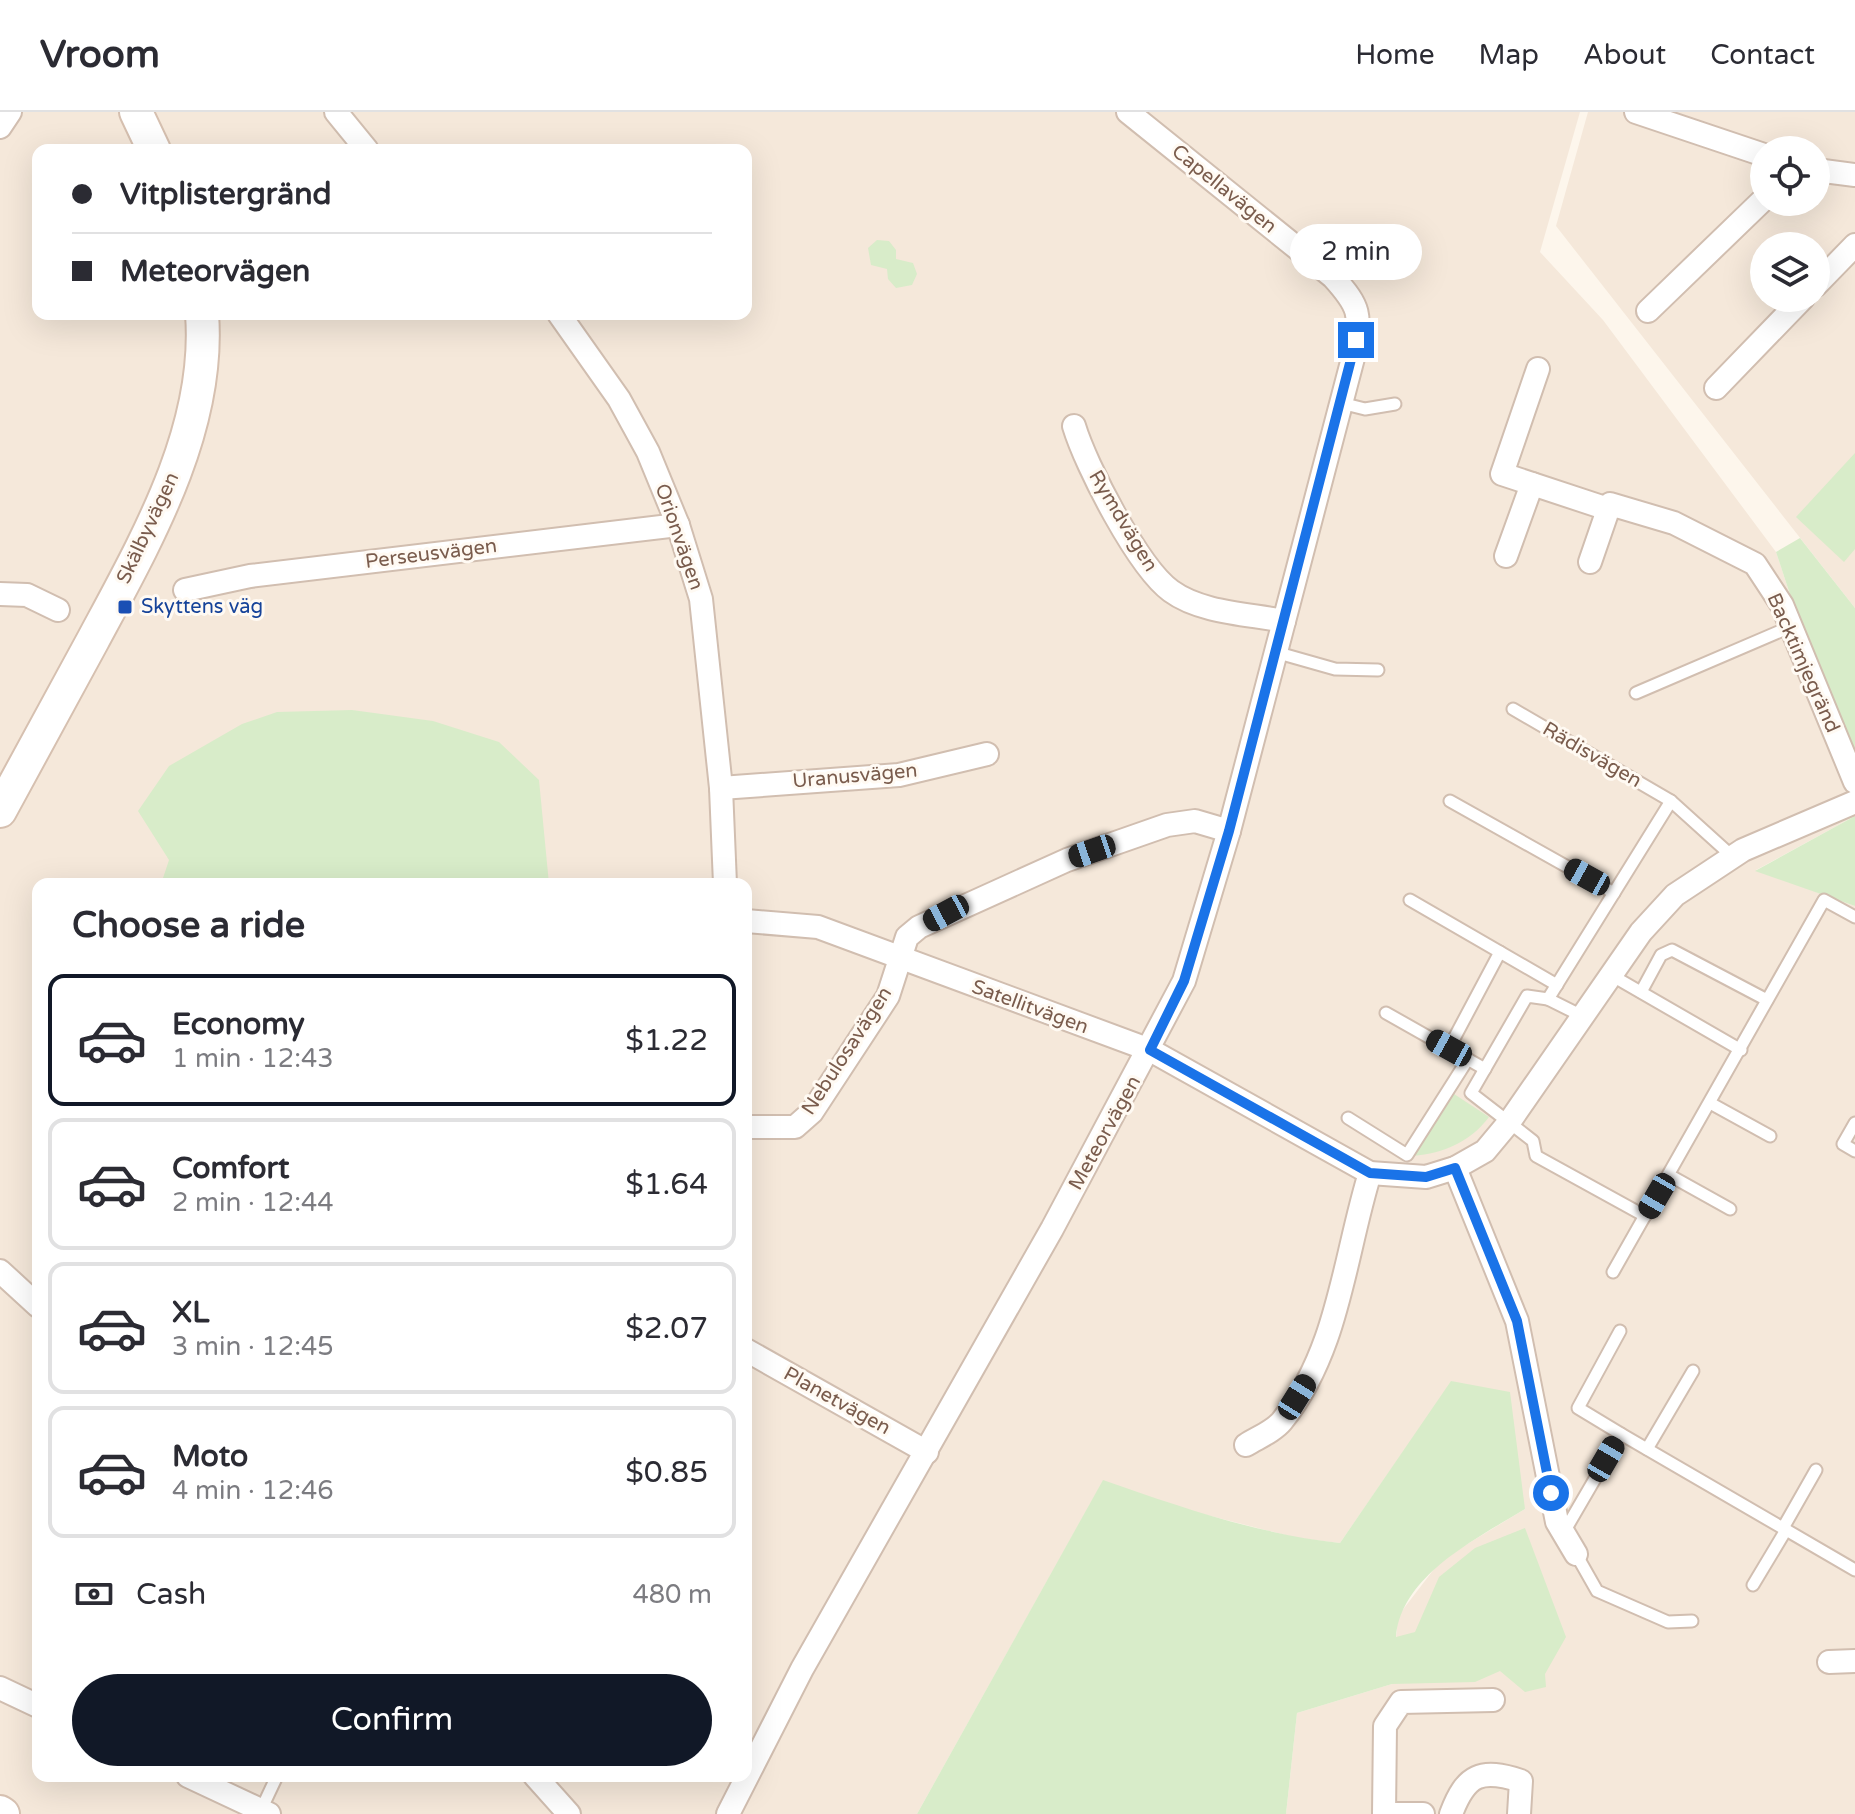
<!DOCTYPE html>
<html lang="en">
<head>
<meta charset="utf-8">
<style>
  body { margin:0; font-family:"Varela Round",sans-serif; background:#f7f7f7; color:#2b2b33; height:100vh; display:flex; flex-direction:column; font-size:30px; white-space:nowrap }
  * { box-sizing:border-box; margin:0 }
  p { font-size:26px; color:#7c7c81 }
  .icon { flex:none; width:44px; height:44px; fill:none; stroke:currentColor; stroke-width:2; stroke-linecap:round; stroke-linejoin:round }
  .map { position:relative; flex:1; overflow:hidden }
  .panel { position:absolute; left:32px; top:766px; width:720px; height:904px; display:flex; flex-direction:column; background:#fff; border-radius:16px; box-shadow:0 8px 32px #0002 }
  .panel>* { flex:none }
  .guide { position:absolute; left:32px; top:32px; width:720px; height:176px; border-radius:16px; box-shadow:0 8px 32px #0002; display:grid; align-content:center; height:176px; padding:0 40px; background:#fff }
  .controls { position:absolute; left:1750px; top:24px; display:grid; gap:16px }
  .controls a { display:grid; place-items:center; width:80px; height:80px; border-radius:50%; background:#fff; box-shadow:0 8px 32px #0002; font-size:40px }
  .end { position:absolute; width:36px; height:36px; margin:-18px; border:10px solid #1a73e8; background:#fff; box-shadow:0 0 0 4px #fff }
  .from { border-radius:50% }
  .bubble { position:absolute; height:56px; border-radius:28px; background:#fff; box-shadow:0 8px 32px #0002; font-size:26px; font-weight:600; line-height:56px; text-align:center }
  .car { position:absolute; width:24px; height:48px; margin:-24px -12px; border-radius:10px; box-shadow:0 0 6px 2px #0007; background:linear-gradient(#222 24%,#8ab4d8 0 40%,#222 0 76%,#8ab4d8 0 86%,#222 0) }
  .guide b { display:flex; align-items:center; gap:28px; height:76px; font-size:30px }
  .guide b+b { border-top:2px solid #e1e1e2 }
  .guide i { width:20px; height:20px; background:#2b2b33 }
  ul { padding:0; list-style:none }
  li { display:flex; align-items:center; gap:24px; height:132px; margin:0 16px 12px; padding:0 24px; border:4px solid #e1e1e2; border-radius:16px }
  li div { flex:1 }
  li b { display:block; font-size:30px }
  li em { font-style:normal; font-weight:600 }
  li.on { border-color:#111827 }
  li>.icon { width:72px; height:72px; stroke-width:1.5 }
  h2 { padding:0 40px; font-size:36px; line-height:96px }
  .pay { display:flex; align-items:center; gap:20px; height:88px; padding:0 40px; font-size:30px }
  .pay p { margin-inline-start:auto }
  .cta { display:flex; gap:16px; margin-top:auto; padding:16px 40px }
  .cta a { flex:1; height:92px; border-radius:48px; background:#111827; color:#fff; font-size:32px; font-weight:600; line-height:92px; text-align:center }
  header { display:flex; align-items:center; gap:48px; box-sizing:border-box; height:112px; padding:0 40px; background:#fff; border-bottom:2px solid #e1e1e2 }
  header strong { font-size:38px }
  nav { display:flex; gap:44px; margin-inline-start:auto; font-size:28px }
  .map>svg:first-child { display:block }
  .residential { fill:#f5e8da; fill-rule:evenodd }
  .green { fill:#d8ecc9 }
  .lines { fill:none; stroke-linecap:round; stroke-linejoin:round }
  .lane-casing { stroke:#d1beb0; stroke-width:15 }
  .street-casing { stroke:#d1beb0; stroke-width:26 }
  .secondary-casing { stroke:#d6c0b0; stroke-width:36 }
  .lane { stroke:#fff; stroke-width:11 }
  .street { stroke:#fff; stroke-width:22 }
  .secondary { stroke:#fff; stroke-width:32 }
  .route { stroke:#1a73e8; stroke-width:10 }
  .transit-dot { fill:#1a4fb4; stroke:#fffaf3; stroke-width:3 }
  .labels { text-anchor:middle; dominant-baseline:central; stroke-width:6; stroke-linejoin:round; paint-order:stroke }
  .street-label { font-size:20px; fill:#7a5c4d; stroke:#fffaf3 }
  .transit-label { font-size:20px; fill:#164399; stroke:#fffaf3; text-anchor:start }
</style>
</head>
<body>
<header>
<strong>Vroom</strong>
<nav><a>Home</a><a>Map</a><a>About</a><a>Contact</a></nav>
</header>
<div class="map">
<svg width="1855" height="1702" viewBox="0 0 1855 1702">
  <rect width="100%" height="100%" fill="#fdf6ec"/>
  <g class="residential">
    <path d="M0,0H1580L1540,140L1603,208L1776,440L1855,679V704L1756,758L1855,794V1702H1286L1297,1601L1392,1572L1398,1504L1441,1448L1525,1397L1452,1269L1340,1431L1297,1426L1191,1399L1103,1369L917,1702H13L0,1695ZM38,38H746V202H38ZM38,772H746V1664H38Z"/>
    <path d="M1588,0H1855V496L1556,114ZM1764,38H1816V90H1764ZM1764,134H1816V186H1764Z"/>
  </g>
  <g class="green">
    <path d="M877,128L889,129L896,138V147L913,151L917,162L912,173L896,176L888,167L887,157L871,153L868,136Z"/>
    <path d="M1855,341V437L1844,450L1796,405Z"/>
    <path d="M1800,426L1855,496V679L1776,440Z"/>
    <path d="M352,598L433,609L499,630L539,668L549,772H161L169,748L138,699L169,654L242,612L277,600Z"/>
    <path d="M1855,704V794L1755,759Z"/>
    <path d="M1451,980L1489,1005C1470,1030 1444,1041 1413,1044Z"/>
    <path d="M1451,1269L1510,1280L1525,1397C1478,1426 1401,1463 1396,1525L1415,1520L1439,1465L1475,1436L1525,1416L1566,1525L1545,1562L1546,1575L1525,1580L1500,1559L1475,1570L1392,1572L1297,1601L1286,1702H917L1103,1368C1180,1395 1258,1422 1340,1431Z"/>
  </g>
  <g class="lines">
    <g class="lane-casing">
      <g id="lane">
        <path d="M1341,291L1365,297L1395,292"/>
        <path d="M1275,540L1335,557L1378,558"/>
        <path d="M1636,581L1790,515"/>
        <path d="M1513,597L1671,689"/>
        <path d="M1450,689L1614,781"/>
        <path d="M1410,788L1557,873"/>
        <path d="M1611,863L1741,938"/>
        <path d="M1641,880L1661,843L1672,838L1767,888"/>
        <path d="M1548,887L1582,904"/>
        <path d="M1386,901L1485,957"/>
        <path d="M1449,936L1500,840"/>
        <path d="M1710,991L1770,1024"/>
        <path d="M1348,1006L1407,1043L1468,947"/>
        <path d="M1855,1011L1843,1032L1855,1039"/>
        <path d="M1669,1063L1730,1097"/>
        <path d="M1645,1104L1536,1044L1533,1029L1471,981L1527,884L1548,887L1671,689L1733,745"/>
        <path d="M1613,1160L1824,788L1855,805"/>
        <path d="M1620,1219L1578,1296L1621,1322"/>
        <path d="M1647,1337L1693,1259"/>
        <path d="M1783,1416L1816,1358"/>
        <path d="M1564,1420L1621,1322L1855,1458"/>
        <path d="M1576,1442L1597,1479L1668,1510L1692,1509"/>
        <path d="M1753,1473L1786,1418"/>
        <path d="M261,1698L277,1664"/>
      </g>
    </g>
    <g class="street-casing">
      <g id="street">
        <path d="M336,0L367,38"/>
        <path d="M1636,0L1764,43"/>
        <path d="M0,15L10,0"/>
        <path d="M1816,58L1855,63"/>
        <path d="M1816,173L1855,133"/>
        <path d="M1648,199L1764,87"/>
        <path d="M559,202L619,287L648,340L678,413L701,487L721,676L725,772"/>
        <path d="M1538,257L1502,362L1608,397"/>
        <path d="M1716,276L1803,186"/>
        <path d="M1074,314C1086,354 1138,455 1171,479C1201,501 1249,502 1284,509"/>
        <path d="M1506,444L1532,372"/>
        <path d="M1590,450L1610,392L1674,411L1755,452L1782,493L1855,670"/>
        <path d="M185,478L250,464L678,413"/>
        <path d="M0,482L27,483L58,498"/>
        <path d="M721,676L899,663L987,642"/>
        <path d="M746,809L818,815L1150,938L1370,1061L1426,1065L1455,1056L1485,1039L1510,1009L1641,820L1675,783L1743,738L1855,690"/>
        <path d="M746,1015H795L812,1000L888,884L907,825L919,815L1067,748L1167,713L1195,709L1229,719"/>
        <path d="M1455,1056L1517,1209L1557,1410L1576,1442"/>
        <path d="M0,1159L38,1194"/>
        <path d="M746,1238L927,1340"/>
        <path d="M1246,1333C1257,1326 1274,1319 1282,1309C1339,1238 1344,1145 1370,1061"/>
        <path d="M1829,1550L1855,1549"/>
        <path d="M0,1576L38,1594"/>
        <path d="M188,1664L269,1702"/>
        <path d="M535,1664L569,1702"/>
        <path d="M728,1702L802,1557L1052,1117L1184,869L1229,719L1353,246C1360,203 1363,198 1333,165L1128,0"/>
        <path d="M1384,1702L1385,1614L1401,1590L1493,1588"/>
        <path d="M1384,1702H1423"/>
        <path d="M1451,1702C1466,1662 1481,1656 1521,1669L1519,1702"/>
      </g>
    </g>
    <g class="secondary-casing">
      <g id="secondary">
        <path d="M136,0L154,38"/>
        <path d="M0,699C31,642 62,585 93,528C146,429 211,317 202,202"/>
        <path d="M0,1700L3,1702"/>
      </g>
    </g>
    <use href="#lane" class="lane"/>
    <use href="#street" class="street"/>
    <use href="#secondary" class="secondary"/>
  </g>
  <g class="lines">
    <path class="route" d="M1356,228L1229,719L1184,869L1150,938L1370,1061L1426,1065L1455,1056L1517,1209L1551,1381"/>
  </g>
  <rect class="transit-dot" x="117" y="487" width="16" height="16" rx="4"/>
  <g class="labels">
    <g class="street-label">
      <text transform="translate(1224 77) rotate(39)">Capellavägen</text>
      <text transform="translate(1123 409) rotate(59)">Rymdvägen</text>
      <text transform="translate(148 416) rotate(-65)">Skälbyvägen</text>
      <text transform="translate(679 425) rotate(71)">Orionvägen</text>
      <text transform="translate(431 442) rotate(-7)">Perseusvägen</text>
      <text transform="translate(1803 551) rotate(66)">Backtimjegränd</text>
      <text transform="translate(1592 643) rotate(30)">Rädisvägen</text>
      <text transform="translate(855 664) rotate(-5)">Uranusvägen</text>
      <text transform="translate(1030 895) rotate(20)">Satellitvägen</text>
      <text transform="translate(847 939) rotate(-57)">Nebulosavägen</text>
      <text transform="translate(1105 1021) rotate(-61)">Meteorvägen</text>
      <text transform="translate(837 1289) rotate(29)">Planetvägen</text>
    </g>
    <g class="transit-label">
      <text x="141" y="495">Skyttens väg</text>
    </g>
  </g>
</svg>
<div class="controls">
<a><svg class="icon" aria-label="locate" viewBox="0 0 24 24"><circle cx="12" cy="12" r="6"/><path d="M12 2v4M12 18v4M2 12h4M18 12h4"/></svg></a>
<a><svg class="icon" aria-label="layers" viewBox="0 0 24 24"><path d="M12 4l9 5-9 5-9-5zM3 14l9 5 9-5"/></svg></a>
</div>
<i class="end from" style="left:1551px;top:1381px"></i>
<i class="end" style="left:1356px;top:228px"></i>
<div class="bubble" style="left:1290px;top:112px;width:132px">2 min</div>
<i class="car" style="left:1092px;top:739px;rotate:251deg"></i>
<i class="car" style="left:1587px;top:765px;rotate:299deg"></i>
<i class="car" style="left:946px;top:801px;rotate:242deg"></i>
<i class="car" style="left:1449px;top:936px;rotate:299deg"></i>
<i class="car" style="left:1657px;top:1084px;rotate:210deg"></i>
<i class="car" style="left:1297px;top:1285px;rotate:32deg"></i>
<i class="car" style="left:1606px;top:1347px;rotate:30deg"></i>
<div class="guide">
<b><i class="from"></i>Vitplistergränd</b>
<b><i></i>Meteorvägen</b>
</div>
<section class="panel">
<h2>Choose a ride</h2>
<ul>
<li class="on"><svg class="icon" aria-label="car" viewBox="0 0 24 24"><path d="M5 17H2v-5l4-1 3-4h7l3 4 3 1v5h-3M9 17h6M6 11h13"/><circle cx="7" cy="17" r="2"/><circle cx="17" cy="17" r="2"/></svg><div><b>Economy</b><p>1 min · 12:43</p></div><em>$1.22</em></li>
<li><svg class="icon" aria-label="car" viewBox="0 0 24 24"><path d="M5 17H2v-5l4-1 3-4h7l3 4 3 1v5h-3M9 17h6M6 11h13"/><circle cx="7" cy="17" r="2"/><circle cx="17" cy="17" r="2"/></svg><div><b>Comfort</b><p>2 min · 12:44</p></div><em>$1.64</em></li>
<li><svg class="icon" aria-label="car" viewBox="0 0 24 24"><path d="M5 17H2v-5l4-1 3-4h7l3 4 3 1v5h-3M9 17h6M6 11h13"/><circle cx="7" cy="17" r="2"/><circle cx="17" cy="17" r="2"/></svg><div><b>XL</b><p>3 min · 12:45</p></div><em>$2.07</em></li>
<li><svg class="icon" aria-label="car" viewBox="0 0 24 24"><path d="M5 17H2v-5l4-1 3-4h7l3 4 3 1v5h-3M9 17h6M6 11h13"/><circle cx="7" cy="17" r="2"/><circle cx="17" cy="17" r="2"/></svg><div><b>Moto</b><p>4 min · 12:46</p></div><em>$0.85</em></li>
</ul>
<div class="pay"><svg class="icon" aria-label="cash" viewBox="0 0 24 24"><path d="M3 7h18v10H3z"/><circle cx="12" cy="12" r="2"/></svg>Cash<p>480 m</p></div>
<div class="cta"><a>Confirm</a></div>
</section>
</div>
</body>
</html>
